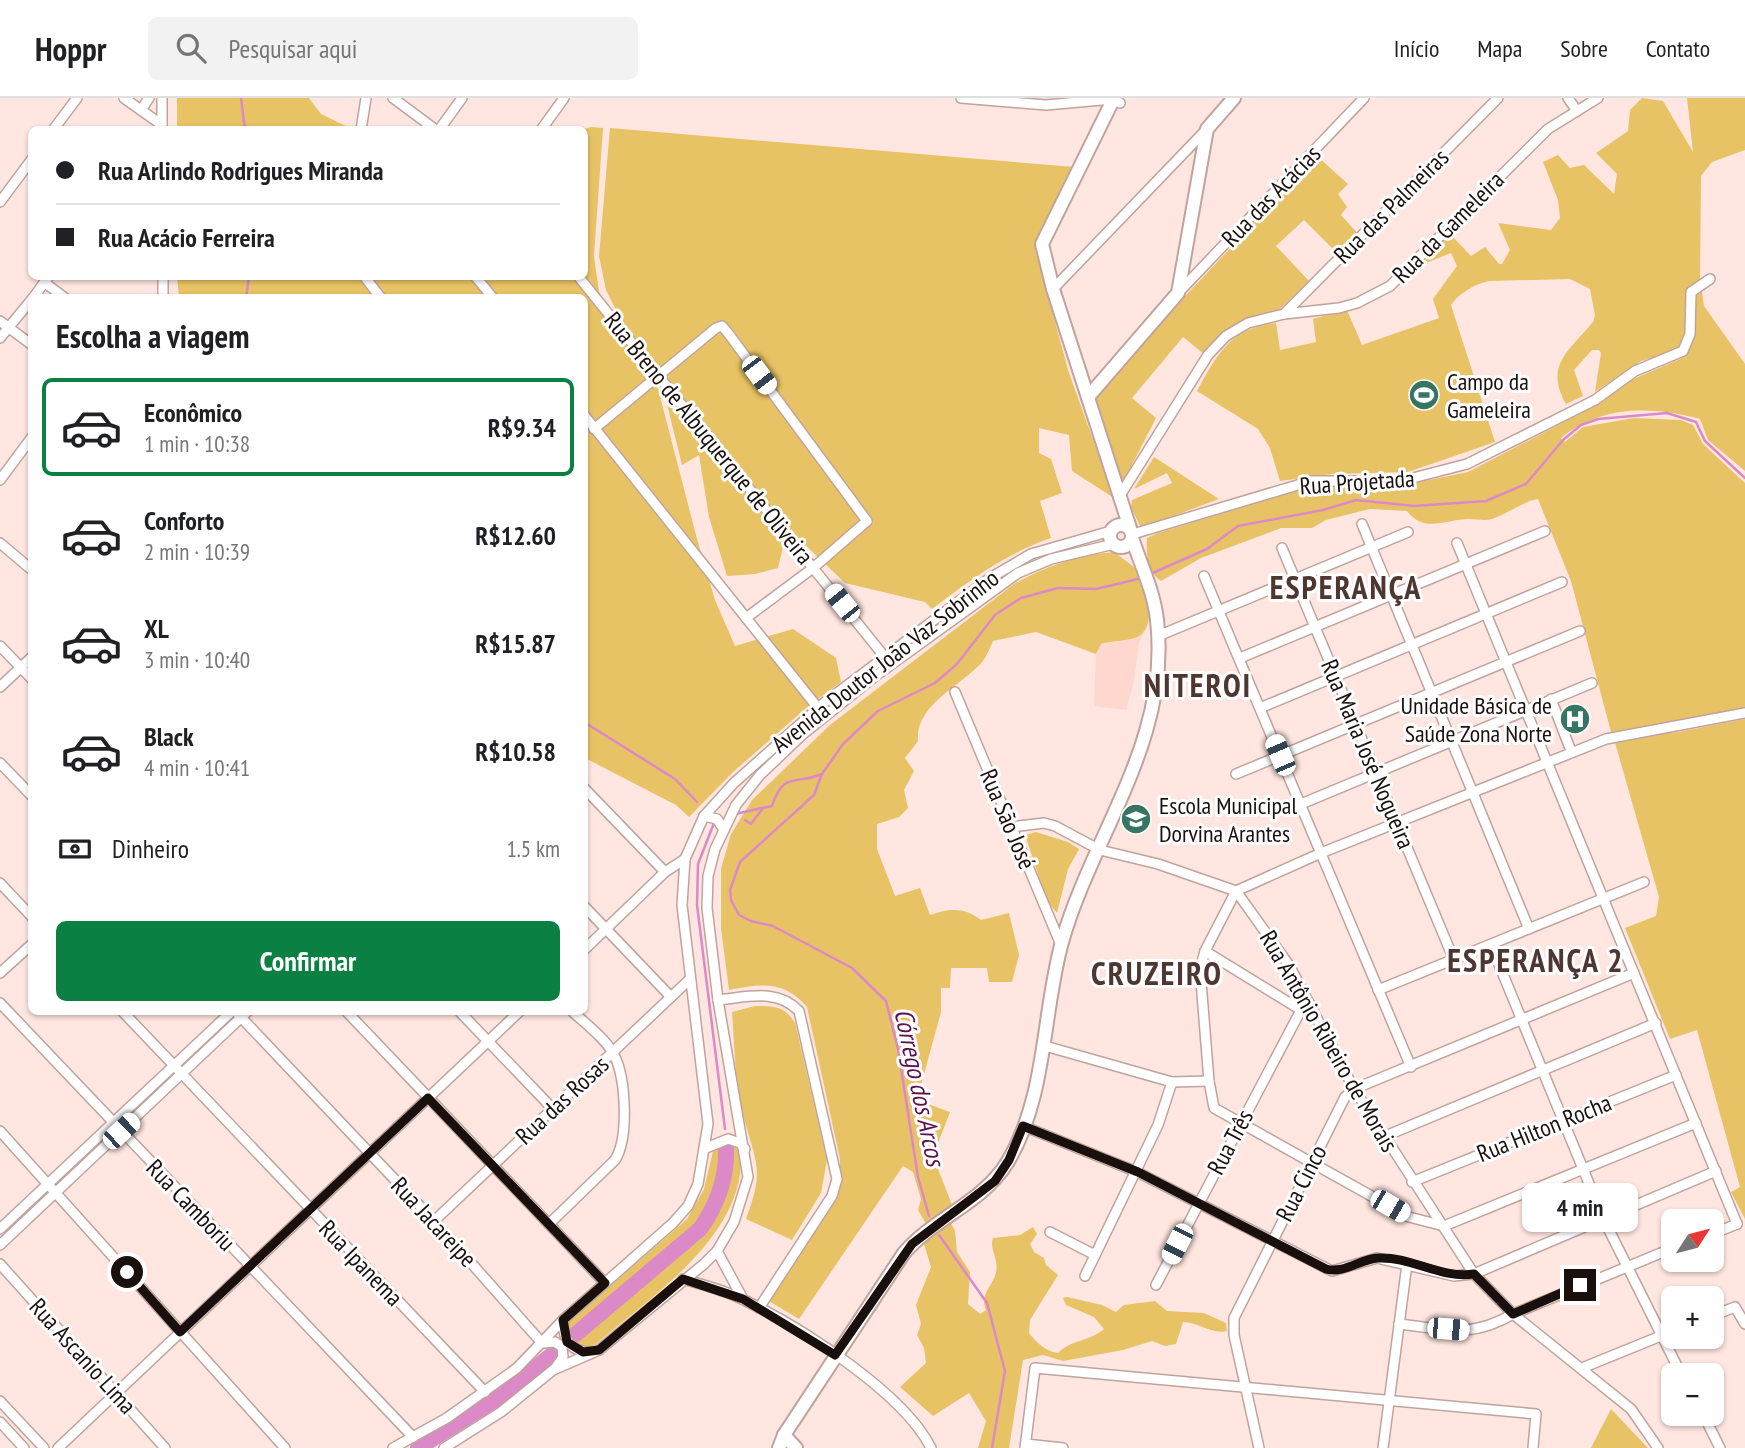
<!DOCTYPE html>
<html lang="pt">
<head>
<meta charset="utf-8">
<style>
  body { margin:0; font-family:"PT Sans Narrow",sans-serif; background:#f2f2f2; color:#202124; height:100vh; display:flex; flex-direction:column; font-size:26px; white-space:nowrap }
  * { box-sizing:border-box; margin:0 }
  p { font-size:23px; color:#757577 }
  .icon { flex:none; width:38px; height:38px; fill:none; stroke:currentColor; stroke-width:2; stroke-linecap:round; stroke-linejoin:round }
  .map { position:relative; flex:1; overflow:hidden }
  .panel { position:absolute; left:28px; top:196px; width:560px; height:721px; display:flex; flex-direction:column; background:#fff; border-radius:10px; box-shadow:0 2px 5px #0004 }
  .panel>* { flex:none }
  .top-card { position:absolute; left:28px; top:28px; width:560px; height:154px; border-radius:10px; box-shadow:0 2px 5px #0004; display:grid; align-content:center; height:154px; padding:0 28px; background:#fff }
  .needle { width:46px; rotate:54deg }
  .controls { position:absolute; left:1661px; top:1111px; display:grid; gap:14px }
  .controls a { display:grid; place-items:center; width:63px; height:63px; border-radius:10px; background:#fff; box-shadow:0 2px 5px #0004; font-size:35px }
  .end { position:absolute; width:32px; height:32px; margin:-16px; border:9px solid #190f0d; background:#fff; box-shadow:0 0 0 4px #fff }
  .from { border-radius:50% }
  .bubble { position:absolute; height:49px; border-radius:10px; background:#fff; box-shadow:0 2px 5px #0004; font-size:23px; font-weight:800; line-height:49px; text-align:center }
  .car { position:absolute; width:21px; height:42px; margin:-21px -10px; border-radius:9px; box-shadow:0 0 5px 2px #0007; background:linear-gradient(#fff 24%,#345 0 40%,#fff 0 76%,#345 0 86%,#fff 0) }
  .top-card b { display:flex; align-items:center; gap:24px; height:66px; font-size:26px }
  .top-card b+b { border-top:2px solid #e0e0e0 }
  .top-card i { width:18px; height:18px; background:#202124 }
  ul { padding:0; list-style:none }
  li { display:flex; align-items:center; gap:21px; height:98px; margin:0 14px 10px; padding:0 14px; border:4px solid transparent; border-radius:10px }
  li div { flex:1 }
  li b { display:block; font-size:26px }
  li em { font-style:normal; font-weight:800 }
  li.active { border-color:#0b8043 }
  li>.icon { width:63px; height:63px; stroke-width:1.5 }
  h2 { padding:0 28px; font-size:32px; line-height:84px }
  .pay { display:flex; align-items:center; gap:18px; height:77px; padding:0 28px; font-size:26px }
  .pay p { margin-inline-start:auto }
  .button { display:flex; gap:14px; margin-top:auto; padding:14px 28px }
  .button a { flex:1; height:80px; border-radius:10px; background:#0b8043; color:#fff; font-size:28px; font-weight:800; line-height:80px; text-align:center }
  header { display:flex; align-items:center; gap:42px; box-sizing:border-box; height:98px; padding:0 35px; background:#fff; border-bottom:2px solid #e0e0e0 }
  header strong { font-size:33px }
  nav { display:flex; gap:38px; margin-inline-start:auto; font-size:24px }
  .search { width:490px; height:63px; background:#f2f2f2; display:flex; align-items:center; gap:18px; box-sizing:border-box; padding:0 24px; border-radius:10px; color:#757577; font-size:26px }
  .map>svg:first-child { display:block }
  .built { fill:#fed7ce }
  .green { fill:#e8c365 }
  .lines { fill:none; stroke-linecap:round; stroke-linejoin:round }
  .stream { stroke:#dc89c7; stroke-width:2.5 }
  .river { stroke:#dc89c7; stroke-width:16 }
  .minor-casing { stroke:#c0a39d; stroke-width:12 }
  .major-casing { stroke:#c0a39d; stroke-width:16 }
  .minor { stroke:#fff; stroke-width:9 }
  .major { stroke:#fff; stroke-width:12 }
  .route { stroke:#190f0d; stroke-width:9 }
  .labels { text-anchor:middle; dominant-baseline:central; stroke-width:6; stroke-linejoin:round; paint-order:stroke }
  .street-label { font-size:24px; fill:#190f0d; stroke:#fff }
  .poi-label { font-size:24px; fill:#190f0d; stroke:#fff; text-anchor:start }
  .water-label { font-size:26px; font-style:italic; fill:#5b124d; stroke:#fff }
  .district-label { font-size:32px; font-weight:bold; letter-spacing:2px; fill:#4e3631; stroke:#fff }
</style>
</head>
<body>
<header>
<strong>Hoppr</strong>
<div class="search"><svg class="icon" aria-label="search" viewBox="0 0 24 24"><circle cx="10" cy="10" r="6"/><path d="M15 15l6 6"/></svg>Pesquisar aqui</div>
<nav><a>Início</a><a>Mapa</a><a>Sobre</a><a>Contato</a></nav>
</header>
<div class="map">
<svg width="1745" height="1350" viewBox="0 0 1745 1350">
  <rect width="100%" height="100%" fill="#ffe6e0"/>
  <path class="built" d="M1150,524L1139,545L1134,583L1126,612L1094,608L1096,556L1101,546L1134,541L1143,535Z"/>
  <g class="green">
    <path d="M177,0H309L321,16L352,31H177Z"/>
    <path d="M1642,0L1663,3L1693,54L1687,0H1745V52L1712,64L1701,78L1700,183L1693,188L1685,246L1677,253L1641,263L1595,294L1601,255L1599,252H1592L1574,272L1583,298L1566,306C1544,267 1569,253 1593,224L1595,217L1590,191L1570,181L1489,183C1475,186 1459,195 1451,207L1495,344L1408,374L1332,376L1280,383L1270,350L1258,331L1197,293C1218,255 1230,231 1276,225L1280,252L1316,244L1313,221L1347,212L1362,247L1439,220L1433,201L1457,168L1451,155L1421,167L1450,136L1471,158L1485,149L1499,166H1502L1510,152L1498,125L1551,132L1560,120L1558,102L1543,64L1558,57L1570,70L1584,67L1614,96L1617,76L1596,55L1628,33L1630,12Z"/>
    <path d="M591,29L603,30L594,158L599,194L622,235L654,275L697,441L715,502L735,548L793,531L836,560L841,584L806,610L732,675L689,719L676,707L585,660L584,200L179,199L177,179L584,178V31Z"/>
    <path d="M610,30L1074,69L1039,134L1035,151L1069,275L1114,400L1072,373L1069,337L1039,330V355L1051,361L1062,395L1040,403L1051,440C1005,456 970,482 932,511L925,504L845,485L797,439L783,449L778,470L755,476L727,478L709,419L699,357L682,367L659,274L626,232L606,192L599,158Z"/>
    <path d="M1317,58L1348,86L1338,96L1347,109L1341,117L1358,136L1337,155L1304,122L1276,148L1309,183L1280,211L1247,221L1223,234L1204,256L1183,239L1132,300L1156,320L1121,388L1094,295Z"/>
    <path d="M1701,188L1704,208L1745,266V373L1708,342L1700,321C1651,308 1602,307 1561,340L1565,344L1583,329L1634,320L1681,322L1693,327L1703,346L1745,385V612L1673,627L1611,634L1571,483L1538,401C1521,404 1508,416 1492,421C1485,423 1477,421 1469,421C1446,421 1425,436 1407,413L1370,411L1326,422L1312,430H1281L1201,460L1161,483C1147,474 1146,455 1147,440L1158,435L1292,394L1330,388L1395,389L1468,374L1593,309L1629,283L1680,261L1686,253L1693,194Z"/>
    <path d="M1154,359L1219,401L1141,430L1131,409L1132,402L1172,385L1167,375L1134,391Z"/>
    <path d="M1114,454C1121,460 1131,465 1136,472C1147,488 1158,525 1139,538C1129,544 1113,542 1101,546L1096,556L1036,534L993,543C990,550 987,557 983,563C962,588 915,606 918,643L905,660L914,673L904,692L908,710L899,719L877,726V751L895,798L920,790L930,817C950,810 964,809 981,822L1009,815L1019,857L1012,884H989L987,870H951L950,890H941V914L917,1002L950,1014L933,1058L952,1107L926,1126L918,1112L921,1101L913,1074L903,1068L799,1221L769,1203L836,1101L840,1082V1061L807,909C783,882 762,886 729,892L721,830V771L731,736L752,702L830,627L1014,486C1046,468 1077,457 1114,454Z"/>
    <path d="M1745,621V1121L1731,1094L1740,1089L1697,932L1670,941L1625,830L1656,818L1659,799L1614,641L1678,634Z"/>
    <path d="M1036,734L1068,744L1079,751L1068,771L1057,815L1047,803L1025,737Z"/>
    <path d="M755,908C774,908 785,908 795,925L827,1062L821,1095L792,1142L746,1121C765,1071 756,1065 743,1017C734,985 735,947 732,914Z"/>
    <path d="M733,1047L741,1055C746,1138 649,1200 591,1250L584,1251L571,1247L567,1226L687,1121L704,1091L714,1049Z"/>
    <path d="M951,1125L955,1133L957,1154L970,1174L968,1206L980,1216L986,1212C979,1196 993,1189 996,1174C999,1161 989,1151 993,1140L1020,1137L1033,1129L1037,1136L1030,1146L1034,1154L1044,1160L1046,1167L1058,1177L1030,1222L1029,1235C1037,1245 1045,1253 1058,1255C1072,1241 1089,1244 1104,1231L1094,1219L1066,1207L1063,1200L1067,1199L1102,1207L1116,1214L1124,1207L1155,1203L1167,1213L1204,1215L1226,1225L1227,1233C1213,1237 1198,1224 1183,1224L1176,1246L1165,1248L1152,1243L1123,1252L1063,1263L1043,1257L1023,1262L1009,1350H978L986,1323L969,1295L933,1318L900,1289L926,1265L924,1250L917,1237L921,1226L916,1207L931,1169L923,1143Z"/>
    <path d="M1611,1311L1648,1350H1591Z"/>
  </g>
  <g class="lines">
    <g class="stream">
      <path d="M241,0L245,32"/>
      <path d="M246,200L249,178"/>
      <path d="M1148,477L1207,451L1238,428L1323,412L1356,402L1414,408L1486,403L1526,386L1563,342L1581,327L1598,321L1667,315L1696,324L1705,343L1745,380"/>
      <path d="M584,624L675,681L697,704"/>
      <path d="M735,716L762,710"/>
      <path d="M745,722L751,726L763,710L772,708C783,673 796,687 822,676"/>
      <path d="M714,725L698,766L697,807L725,1031"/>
      <path d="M929,1118L918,1079L898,951L886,903L852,870L773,828L751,823L739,817L731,802L730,792L740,764L814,697L822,676L843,646L878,613L935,585L957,566L995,517L1021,500L1058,490L1096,491L1142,480"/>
      <path d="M939,1137L987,1205L1005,1273L992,1350"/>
    </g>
    <g class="river">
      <path d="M576,1236L700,1131C717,1107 727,1081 726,1051"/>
      <path d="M418,1350L496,1301L553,1256"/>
    </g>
    <g class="minor-casing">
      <g id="minor">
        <path d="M124,0L162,27"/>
        <path d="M393,0L436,32"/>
        <path d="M961,0L1046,7L1113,1L1120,5"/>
        <path d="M1568,0L1577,13"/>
        <path d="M141,12L149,0"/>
        <path d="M162,30V0"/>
        <path d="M53,32L77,0"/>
        <path d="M361,32L366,0"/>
        <path d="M439,32L462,0"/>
        <path d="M541,32L564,0"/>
        <path d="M0,104L32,61"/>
        <path d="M163,178V200"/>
        <path d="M364,178L381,200"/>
        <path d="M475,178L493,200"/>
        <path d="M578,178L888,563"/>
        <path d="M45,185L65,200"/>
        <path d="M1053,191L1206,32"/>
        <path d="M1179,194L1364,0"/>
        <path d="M33,200L49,178"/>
        <path d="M1284,216L1498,0"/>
        <path d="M0,223L32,247"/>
        <path d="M0,240L32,201"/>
        <path d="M584,317L818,610"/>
        <path d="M594,331L716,230L722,228L728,235L867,423L813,470L746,520"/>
        <path d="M0,382L32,339"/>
        <path d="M1119,399L1208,257L1226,238L1248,225L1284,216L1339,210L1357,205L1390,188L1548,31L1598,0"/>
        <path d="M1362,426L1529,831"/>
        <path d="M1133,436L1311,383H1401L1467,366L1595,302L1635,273L1683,253L1690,236L1691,194L1710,181"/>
        <path d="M0,445L32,472"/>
        <path d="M1457,445L1737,1126"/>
        <path d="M1282,450L1454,862"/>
        <path d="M1204,478L1411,969"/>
        <path d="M1158,538L1408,434"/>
        <path d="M0,548L32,581"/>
        <path d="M1240,560L1545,433"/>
        <path d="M0,589L32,559"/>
        <path d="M955,594L1061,847"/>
        <path d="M1551,601L1571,653"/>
        <path d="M1260,610L1562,484"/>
        <path d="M0,665L32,698"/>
        <path d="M1236,676L1580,533"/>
        <path d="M584,690L665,774L685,761"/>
        <path d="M1301,706L1592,585"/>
        <path d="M704,718L717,721L724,732"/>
        <path d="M1011,729L1044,725L1055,728L1100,752L1158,766L1236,793L1289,867L1354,991L1474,1176L1513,1216L1631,1311L1658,1350"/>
        <path d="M0,785L32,819"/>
        <path d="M584,808L671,899"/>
        <path d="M1491,847L1604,1122L1682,1278"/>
        <path d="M584,852L665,774"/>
        <path d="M1205,853L1301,912"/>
        <path d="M0,875L32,846"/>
        <path d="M1378,892L1644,784"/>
        <path d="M718,902C748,899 777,890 799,913L837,1081L832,1098L759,1210"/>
        <path d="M0,905L413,1339"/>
        <path d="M123,914L485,1294"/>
        <path d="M236,914L434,1123L542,1245L555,1244L562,1249L563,1259L556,1269"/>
        <path d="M347,914L605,1185"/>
        <path d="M460,914L553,1011"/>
        <path d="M1045,948L1172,984L1209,983"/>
        <path d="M1696,1025L1444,1128L1409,1119L1214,1010L1209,983L1200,871L1205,853L1236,793L1321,755L1606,641L1745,615"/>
        <path d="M1023,1028L1137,1074L1332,1173L1377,1160L1454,1178L1474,1176L1716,1073"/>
        <path d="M0,1033L285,1350"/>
        <path d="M1383,1039L1656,925"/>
        <path d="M706,1050L728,1041L740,1045L745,1051"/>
        <path d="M1412,1084L1676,977"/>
        <path d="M434,1123L690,881"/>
        <path d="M549,1126L615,1062C629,1040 626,980 614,957C606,941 586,926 573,914"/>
        <path d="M0,1131L231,914"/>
        <path d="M1050,1134L1095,1157"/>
        <path d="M1712,1136L1737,1126"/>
        <path d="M0,1147L247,914"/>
        <path d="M717,1153L743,1201"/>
        <path d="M0,1166L165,1350"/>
        <path d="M1085,1178L1158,1027L1172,984"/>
        <path d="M683,1181C703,1187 725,1192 744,1202C800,1229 904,1295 931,1350"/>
        <path d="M1156,1187L1301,912L1310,906"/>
        <path d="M1712,1218L1735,1209L1745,1226"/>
        <path d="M563,1222C563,1241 570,1254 591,1254"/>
        <path d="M1399,1226C1446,1231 1470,1241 1513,1216L1673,1150"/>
        <path d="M1582,1270L1673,1233"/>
        <path d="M0,1303L44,1350"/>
        <path d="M1703,1316L1720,1350"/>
        <path d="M0,1324L24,1350"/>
        <path d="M1026,1346L1063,1350"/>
        <path d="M58,1350L519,914"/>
        <path d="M393,1350L447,1320L517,1270L563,1222L673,1125L688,1108L698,1086L708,1026L682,807L685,761L704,718L734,685L825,604L990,480L1031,456L1111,433"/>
        <path d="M444,1350L501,1314L553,1272L599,1252L704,1166L717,1153L734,1124L748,1079L718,902L707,810L708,778L715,751L736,707L760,677L803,636L874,579L1018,475L1051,461L1114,446"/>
        <path d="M1025,1350L1035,1270L1536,1316L1533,1350"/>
        <path d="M1259,1350L1234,1237V1220L1345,999L1354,991L1634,875"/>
        <path d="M1383,1350L1407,1166"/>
      </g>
    </g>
    <g class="major-casing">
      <g id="major">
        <path d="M1114,0L1042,146L1053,191L1130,430"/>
        <path d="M1088,299L1178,195L1207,31L1234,0"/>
        <circle cx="1121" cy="438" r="11"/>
        <path d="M784,1337L796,1350"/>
        <path d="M779,1350L784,1337L904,1155C934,1120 982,1105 1007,1065C1047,999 1042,916 1062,844C1093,735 1171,643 1157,522C1154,494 1141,467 1132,440"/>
      </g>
    </g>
    <use href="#minor" class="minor"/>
    <use href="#major" class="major"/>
  </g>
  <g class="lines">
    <path class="route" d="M127,1174L180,1234L428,1000L605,1185L563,1222L567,1244L583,1254L599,1252L683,1181L743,1201L835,1257L912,1146L995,1083L1009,1062L1023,1028L1138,1074L1326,1171C1344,1176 1360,1161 1378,1160C1411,1158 1440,1181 1474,1176L1513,1216L1580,1187"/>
  </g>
  <defs>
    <g id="stadium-disc" transform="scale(1.575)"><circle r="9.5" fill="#367563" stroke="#fff"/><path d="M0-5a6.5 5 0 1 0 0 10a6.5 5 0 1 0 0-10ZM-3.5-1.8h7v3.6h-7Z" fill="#fff"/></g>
    <g id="hospital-disc" transform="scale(1.575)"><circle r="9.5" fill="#367563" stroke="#fff"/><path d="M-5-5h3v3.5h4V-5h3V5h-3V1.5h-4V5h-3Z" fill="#fff"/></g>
    <g id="school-disc" transform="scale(1.575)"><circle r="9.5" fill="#367563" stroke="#fff"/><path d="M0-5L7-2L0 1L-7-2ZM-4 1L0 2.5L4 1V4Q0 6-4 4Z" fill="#fff"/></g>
  </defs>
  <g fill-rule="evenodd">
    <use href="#stadium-disc" x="1424" y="297"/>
    <use href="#hospital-disc" x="1575" y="621"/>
    <use href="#school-disc" x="1136" y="721"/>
  </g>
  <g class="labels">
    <g class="street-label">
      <text transform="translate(1271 98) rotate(-46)">Rua das Acácias</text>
      <text transform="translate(1391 108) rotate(-45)">Rua das Palmeiras</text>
      <text transform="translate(1448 129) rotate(-45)">Rua da Gameleira</text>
      <text transform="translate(709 340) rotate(51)">Rua Breno de Albuquerque de Oliveira</text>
      <text transform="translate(1357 384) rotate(-4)">Rua Projetada</text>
      <text transform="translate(885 563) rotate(-38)">Avenida Doutor João Vaz Sobrinho</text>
      <text transform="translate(1368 656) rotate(67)">Rua Maria José Nogueira</text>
      <text transform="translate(1008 721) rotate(67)">Rua São José</text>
      <text transform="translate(1329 943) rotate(60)">Rua Antônio Ribeiro de Morais</text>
      <text transform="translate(562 1002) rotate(-43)">Rua das Rosas</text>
      <text transform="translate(1544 1030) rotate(-22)">Rua Hilton Rocha</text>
      <text transform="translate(1230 1044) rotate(-62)">Rua Três</text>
      <text transform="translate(1301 1085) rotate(-63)">Rua Cinco</text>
      <text transform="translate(191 1107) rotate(46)">Rua Camboriu</text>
      <text transform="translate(434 1124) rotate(47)">Rua Jacareipe</text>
      <text transform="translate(361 1165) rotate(46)">Rua Ipanema</text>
      <text transform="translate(83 1258) rotate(48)">Rua Ascanio Lima</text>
    </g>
    <g class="poi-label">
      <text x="1447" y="283">Campo da<tspan x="1447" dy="28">Gameleira</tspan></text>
      <text x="1552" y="607" text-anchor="end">Unidade Básica de<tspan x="1552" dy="28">Saúde Zona Norte</tspan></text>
      <text x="1159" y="707">Escola Municipal<tspan x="1159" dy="28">Dorvina Arantes</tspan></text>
    </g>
    <g class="water-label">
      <text transform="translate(920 989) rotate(78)">Córrego dos Arcos</text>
    </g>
    <g class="district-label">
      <text x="1346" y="489">ESPERANÇA</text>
      <text x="1198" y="587">NITEROI</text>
      <text x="1536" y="862">ESPERANÇA 2</text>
      <text x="1157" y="875">CRUZEIRO</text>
    </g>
  </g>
</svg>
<div class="controls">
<a><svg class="needle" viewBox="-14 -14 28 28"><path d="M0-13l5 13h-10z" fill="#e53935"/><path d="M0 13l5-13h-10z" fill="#757577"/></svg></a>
<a>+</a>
<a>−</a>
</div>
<i class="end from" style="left:127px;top:1174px"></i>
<i class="end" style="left:1580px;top:1187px"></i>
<div class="bubble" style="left:1522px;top:1085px;width:116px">4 min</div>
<i class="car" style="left:759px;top:277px;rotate:143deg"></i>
<i class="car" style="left:842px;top:505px;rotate:321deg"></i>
<i class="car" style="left:1280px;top:657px;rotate:337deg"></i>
<i class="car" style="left:121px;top:1033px;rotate:47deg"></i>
<i class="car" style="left:1390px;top:1108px;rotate:120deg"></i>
<i class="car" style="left:1177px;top:1146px;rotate:207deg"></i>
<i class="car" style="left:1448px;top:1231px;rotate:95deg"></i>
<div class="top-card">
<b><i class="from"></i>Rua Arlindo Rodrigues Miranda</b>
<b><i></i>Rua Acácio Ferreira</b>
</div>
<section class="panel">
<h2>Escolha a viagem</h2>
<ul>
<li class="active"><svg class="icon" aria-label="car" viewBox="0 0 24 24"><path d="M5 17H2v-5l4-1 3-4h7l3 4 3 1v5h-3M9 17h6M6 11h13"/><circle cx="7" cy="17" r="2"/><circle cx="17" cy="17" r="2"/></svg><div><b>Econômico</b><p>1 min · 10:38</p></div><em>R$9.34</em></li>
<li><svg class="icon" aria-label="car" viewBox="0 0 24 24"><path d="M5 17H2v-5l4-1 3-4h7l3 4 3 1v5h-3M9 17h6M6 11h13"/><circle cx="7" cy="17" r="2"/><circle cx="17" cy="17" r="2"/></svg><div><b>Conforto</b><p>2 min · 10:39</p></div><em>R$12.60</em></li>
<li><svg class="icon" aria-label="car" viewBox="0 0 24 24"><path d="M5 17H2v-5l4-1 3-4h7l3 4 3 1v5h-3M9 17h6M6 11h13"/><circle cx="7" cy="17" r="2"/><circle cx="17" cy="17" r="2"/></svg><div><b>XL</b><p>3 min · 10:40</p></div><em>R$15.87</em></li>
<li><svg class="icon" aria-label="car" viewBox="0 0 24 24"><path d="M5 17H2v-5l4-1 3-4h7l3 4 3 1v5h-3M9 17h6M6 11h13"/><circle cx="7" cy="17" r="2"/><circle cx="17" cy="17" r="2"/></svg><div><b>Black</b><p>4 min · 10:41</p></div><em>R$10.58</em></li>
</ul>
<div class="pay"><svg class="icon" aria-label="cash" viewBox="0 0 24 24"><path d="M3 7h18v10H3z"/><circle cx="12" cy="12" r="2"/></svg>Dinheiro<p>1.5 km</p></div>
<div class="button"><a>Confirmar</a></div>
</section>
</div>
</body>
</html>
